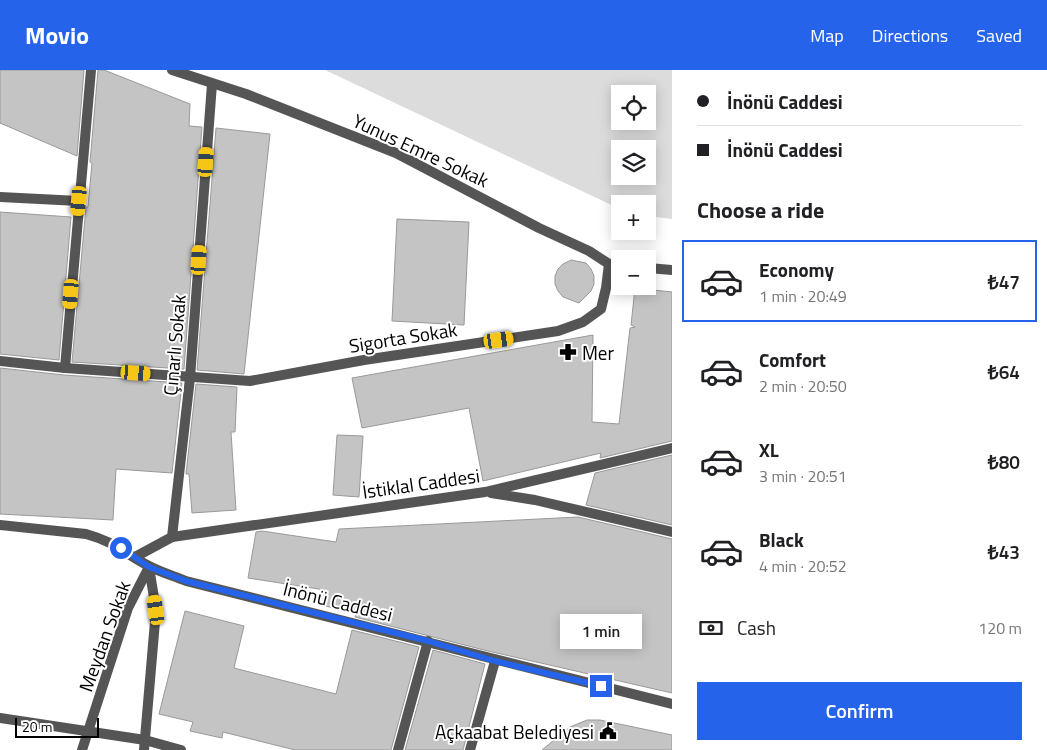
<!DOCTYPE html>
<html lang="en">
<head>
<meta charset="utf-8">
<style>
  body { margin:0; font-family:"Titillium Web",sans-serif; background:#f2f2f2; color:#202124; height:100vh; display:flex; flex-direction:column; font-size:19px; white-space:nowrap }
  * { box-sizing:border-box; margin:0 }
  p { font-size:16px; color:#757577 }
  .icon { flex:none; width:28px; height:28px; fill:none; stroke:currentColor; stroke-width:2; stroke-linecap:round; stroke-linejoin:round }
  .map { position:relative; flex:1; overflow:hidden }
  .sheet { display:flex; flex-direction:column; background:#fff; width:375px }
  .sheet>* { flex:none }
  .hud { display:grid; align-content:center; height:110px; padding:0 25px; background:#fff }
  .fabs { position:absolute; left:611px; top:15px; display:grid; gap:10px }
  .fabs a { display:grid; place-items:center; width:45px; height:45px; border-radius:0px; background:#fff; box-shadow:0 2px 12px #0003; font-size:25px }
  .scale { position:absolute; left:15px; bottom:12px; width:84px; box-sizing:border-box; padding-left:5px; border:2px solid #000; border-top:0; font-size:14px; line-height:18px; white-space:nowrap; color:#000; -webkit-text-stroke:4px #fff; paint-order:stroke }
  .end { position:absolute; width:22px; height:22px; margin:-11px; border:6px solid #2563eb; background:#fff; box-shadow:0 0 0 2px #fff }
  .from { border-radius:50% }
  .bubble { position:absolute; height:35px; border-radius:0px; background:#fff; box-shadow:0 2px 12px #0003; font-size:16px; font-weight:600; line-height:35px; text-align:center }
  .car { position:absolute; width:15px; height:30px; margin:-15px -8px; border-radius:6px; box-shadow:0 0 4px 1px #0007; background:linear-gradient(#f5c518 24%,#345 0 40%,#f5c518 0 76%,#345 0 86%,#f5c518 0) }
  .hud b { display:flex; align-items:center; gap:18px; height:48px; font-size:19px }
  .hud b+b { border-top:1px solid #e0e0e0 }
  .hud i { width:12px; height:12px; background:#202124 }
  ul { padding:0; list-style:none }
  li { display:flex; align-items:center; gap:15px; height:82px; margin:0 10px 8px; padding:0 15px; border:2px solid transparent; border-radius:0px }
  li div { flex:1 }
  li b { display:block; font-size:19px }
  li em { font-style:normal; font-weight:600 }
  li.active { border-color:#2563eb }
  li>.icon { width:45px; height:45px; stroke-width:1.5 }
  h2 { padding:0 25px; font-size:22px; line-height:60px }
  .pay { display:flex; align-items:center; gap:12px; height:55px; padding:0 25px; font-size:19px }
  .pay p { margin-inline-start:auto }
  .primary-button { display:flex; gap:10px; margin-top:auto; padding:10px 25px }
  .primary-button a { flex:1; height:58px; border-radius:0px; background:#2563eb; color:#fff; font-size:20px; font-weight:600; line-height:58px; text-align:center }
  header { display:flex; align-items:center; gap:30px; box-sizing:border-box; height:70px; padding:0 25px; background:#2563eb; color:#fff }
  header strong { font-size:24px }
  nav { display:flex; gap:28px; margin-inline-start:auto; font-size:18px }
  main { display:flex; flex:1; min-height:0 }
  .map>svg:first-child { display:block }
  .green { fill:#dcdcdc; fill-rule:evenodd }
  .building { fill:#c4c4c4; stroke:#999 }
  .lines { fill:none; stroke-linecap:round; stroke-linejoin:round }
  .street { stroke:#555; stroke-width:10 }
  .route { stroke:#2563eb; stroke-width:6 }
  .labels { text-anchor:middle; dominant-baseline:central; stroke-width:4; stroke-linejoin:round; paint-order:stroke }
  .street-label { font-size:19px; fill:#000; stroke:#fff }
  .poi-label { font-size:19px; fill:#000; stroke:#fff; text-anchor:start }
</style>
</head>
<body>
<header>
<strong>Movio</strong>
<nav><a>Map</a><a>Directions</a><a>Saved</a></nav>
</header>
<main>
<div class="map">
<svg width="672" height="680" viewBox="0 0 672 680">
  <rect width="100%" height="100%" fill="#fff"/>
  <path class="green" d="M325,0H672V149L648,146V134H620V139ZM620,24H648V51H620ZM620,79H648V106H620Z"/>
  <g class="building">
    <path d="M0,0H84L77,86L0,53Z"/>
    <path d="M98,0H104L190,34L189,56L202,57L184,299L72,292L86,137H88L92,93L90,92Z"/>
    <path d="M216,58L270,64L244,304L197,300Z"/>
    <path d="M0,142L71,147L59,290L0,284Z"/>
    <path d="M397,149L469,152L464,255L392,251Z"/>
    <path d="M571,190L586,193L591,199L594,206V214L591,221L579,233L563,227L558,221L555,214V206L558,199L563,194Z"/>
    <path d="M635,218L672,222V371L600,388L601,383L483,411L469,338L362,358L352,308L593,265L592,352L619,354L630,258L635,257L631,255Z"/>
    <path d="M0,298L64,305L182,313L172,403L116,399L113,450L0,444Z"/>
    <path d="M196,314L237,317L235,362H231L236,440L192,443L189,404H186Z"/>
    <path d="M337,365L363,366L359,427L333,425Z"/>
    <path d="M672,385V455L586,435L595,403Z"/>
    <path d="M578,447L672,469V623L488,581L355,547L356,544L322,535L325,520L248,508L256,462L262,461L336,472L339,459Z"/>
    <path d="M185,541L244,556L234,598L336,624L352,560L419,577L391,680H295L223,662L222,668L190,661L193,652L159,644Z"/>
    <path d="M433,580L485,594L463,680H405Z"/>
    <path d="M587,650H600L672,665V680H542L570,657Z"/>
  </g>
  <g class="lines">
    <g class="street">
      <path d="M172,0L246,24L396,83L539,158L589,181L609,194L620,195"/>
      <path d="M0,127L79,131"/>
      <path d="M648,198L672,200"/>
      <path d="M0,291L65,298L250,311L364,290L558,261L583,252L601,239L606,218L609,194"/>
      <path d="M65,298L91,0"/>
      <path d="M491,423L535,430L672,462"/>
      <path d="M0,455L86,464C115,472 124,483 149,496C160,502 174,506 186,511C348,551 510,594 672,634"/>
      <path d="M172,467L485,422L672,378"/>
      <path d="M135,487L172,467L190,308L212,14"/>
      <path d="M0,648L145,670L181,680"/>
      <path d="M82,680L128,538L149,497L156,540L144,680"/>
      <path d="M398,680L428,571"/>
      <path d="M470,680L495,591"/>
    </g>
  </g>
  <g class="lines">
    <path class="route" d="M121,478L149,497L186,511L428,571L495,591L601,616"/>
  </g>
  <defs>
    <g id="pharmacy-bare" transform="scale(1.35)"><path d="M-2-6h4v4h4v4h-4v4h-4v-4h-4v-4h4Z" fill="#000" stroke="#fff" stroke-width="2.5" paint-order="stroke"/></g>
    <g id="civic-bare" transform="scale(1.35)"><path d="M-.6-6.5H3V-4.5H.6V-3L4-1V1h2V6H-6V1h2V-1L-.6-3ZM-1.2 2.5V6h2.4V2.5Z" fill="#000" stroke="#fff" stroke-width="2.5" paint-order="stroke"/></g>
  </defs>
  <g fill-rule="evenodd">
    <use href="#pharmacy-bare" x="568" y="282"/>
    <use href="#civic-bare" x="608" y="661"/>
  </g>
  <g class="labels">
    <g class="street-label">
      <text transform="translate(421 80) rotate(25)">Yunus Emre Sokak</text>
      <text transform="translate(403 267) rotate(-9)">Sigorta Sokak</text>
      <text transform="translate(174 275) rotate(-85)">Çınarlı Sokak</text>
      <text transform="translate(421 413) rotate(-8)">İstiklal Caddesi</text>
      <text transform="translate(338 531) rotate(14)">İnönü Caddesi</text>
      <text transform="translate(104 566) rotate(-70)">Meydan Sokak</text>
    </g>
    <g class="poi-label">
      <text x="582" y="282">Mer</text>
      <text x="594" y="661" text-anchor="end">Açkaabat Belediyesi</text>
    </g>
  </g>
</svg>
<div class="fabs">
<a><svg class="icon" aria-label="locate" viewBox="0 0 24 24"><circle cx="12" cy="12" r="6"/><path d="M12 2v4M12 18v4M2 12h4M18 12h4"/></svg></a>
<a><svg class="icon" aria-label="layers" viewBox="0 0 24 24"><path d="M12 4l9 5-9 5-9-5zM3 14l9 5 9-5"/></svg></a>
<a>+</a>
<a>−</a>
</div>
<div class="scale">20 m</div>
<i class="end from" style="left:121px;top:478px"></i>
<i class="end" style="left:601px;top:616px"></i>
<div class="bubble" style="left:560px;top:544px;width:82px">1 min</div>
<i class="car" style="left:206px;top:92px;rotate:4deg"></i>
<i class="car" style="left:79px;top:131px;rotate:185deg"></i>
<i class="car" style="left:199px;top:190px;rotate:4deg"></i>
<i class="car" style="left:71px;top:224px;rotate:185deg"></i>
<i class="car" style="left:499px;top:270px;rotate:82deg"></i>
<i class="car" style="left:136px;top:303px;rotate:94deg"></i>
<i class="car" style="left:156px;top:540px;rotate:352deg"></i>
</div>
<section class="sheet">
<div class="hud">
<b><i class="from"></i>İnönü Caddesi</b>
<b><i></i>İnönü Caddesi</b>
</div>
<h2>Choose a ride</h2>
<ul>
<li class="active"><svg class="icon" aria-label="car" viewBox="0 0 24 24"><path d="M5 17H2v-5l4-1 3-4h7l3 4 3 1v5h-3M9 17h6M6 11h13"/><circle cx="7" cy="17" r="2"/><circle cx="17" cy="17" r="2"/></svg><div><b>Economy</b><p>1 min · 20:49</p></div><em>₺47</em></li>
<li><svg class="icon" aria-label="car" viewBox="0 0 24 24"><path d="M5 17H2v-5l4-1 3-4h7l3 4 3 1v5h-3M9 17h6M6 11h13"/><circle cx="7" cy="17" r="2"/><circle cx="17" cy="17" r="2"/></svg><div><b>Comfort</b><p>2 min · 20:50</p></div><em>₺64</em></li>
<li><svg class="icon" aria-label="car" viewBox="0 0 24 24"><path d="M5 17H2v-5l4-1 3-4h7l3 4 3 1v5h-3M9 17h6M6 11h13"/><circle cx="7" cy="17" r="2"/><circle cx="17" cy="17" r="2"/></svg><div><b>XL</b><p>3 min · 20:51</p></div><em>₺80</em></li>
<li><svg class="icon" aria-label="car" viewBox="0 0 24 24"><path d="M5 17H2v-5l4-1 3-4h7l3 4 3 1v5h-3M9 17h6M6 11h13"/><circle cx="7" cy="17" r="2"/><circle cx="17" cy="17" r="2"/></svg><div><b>Black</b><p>4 min · 20:52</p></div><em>₺43</em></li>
</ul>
<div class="pay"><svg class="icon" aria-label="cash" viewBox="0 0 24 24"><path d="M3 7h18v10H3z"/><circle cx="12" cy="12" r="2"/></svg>Cash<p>120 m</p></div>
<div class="primary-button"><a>Confirm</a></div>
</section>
</main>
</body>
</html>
